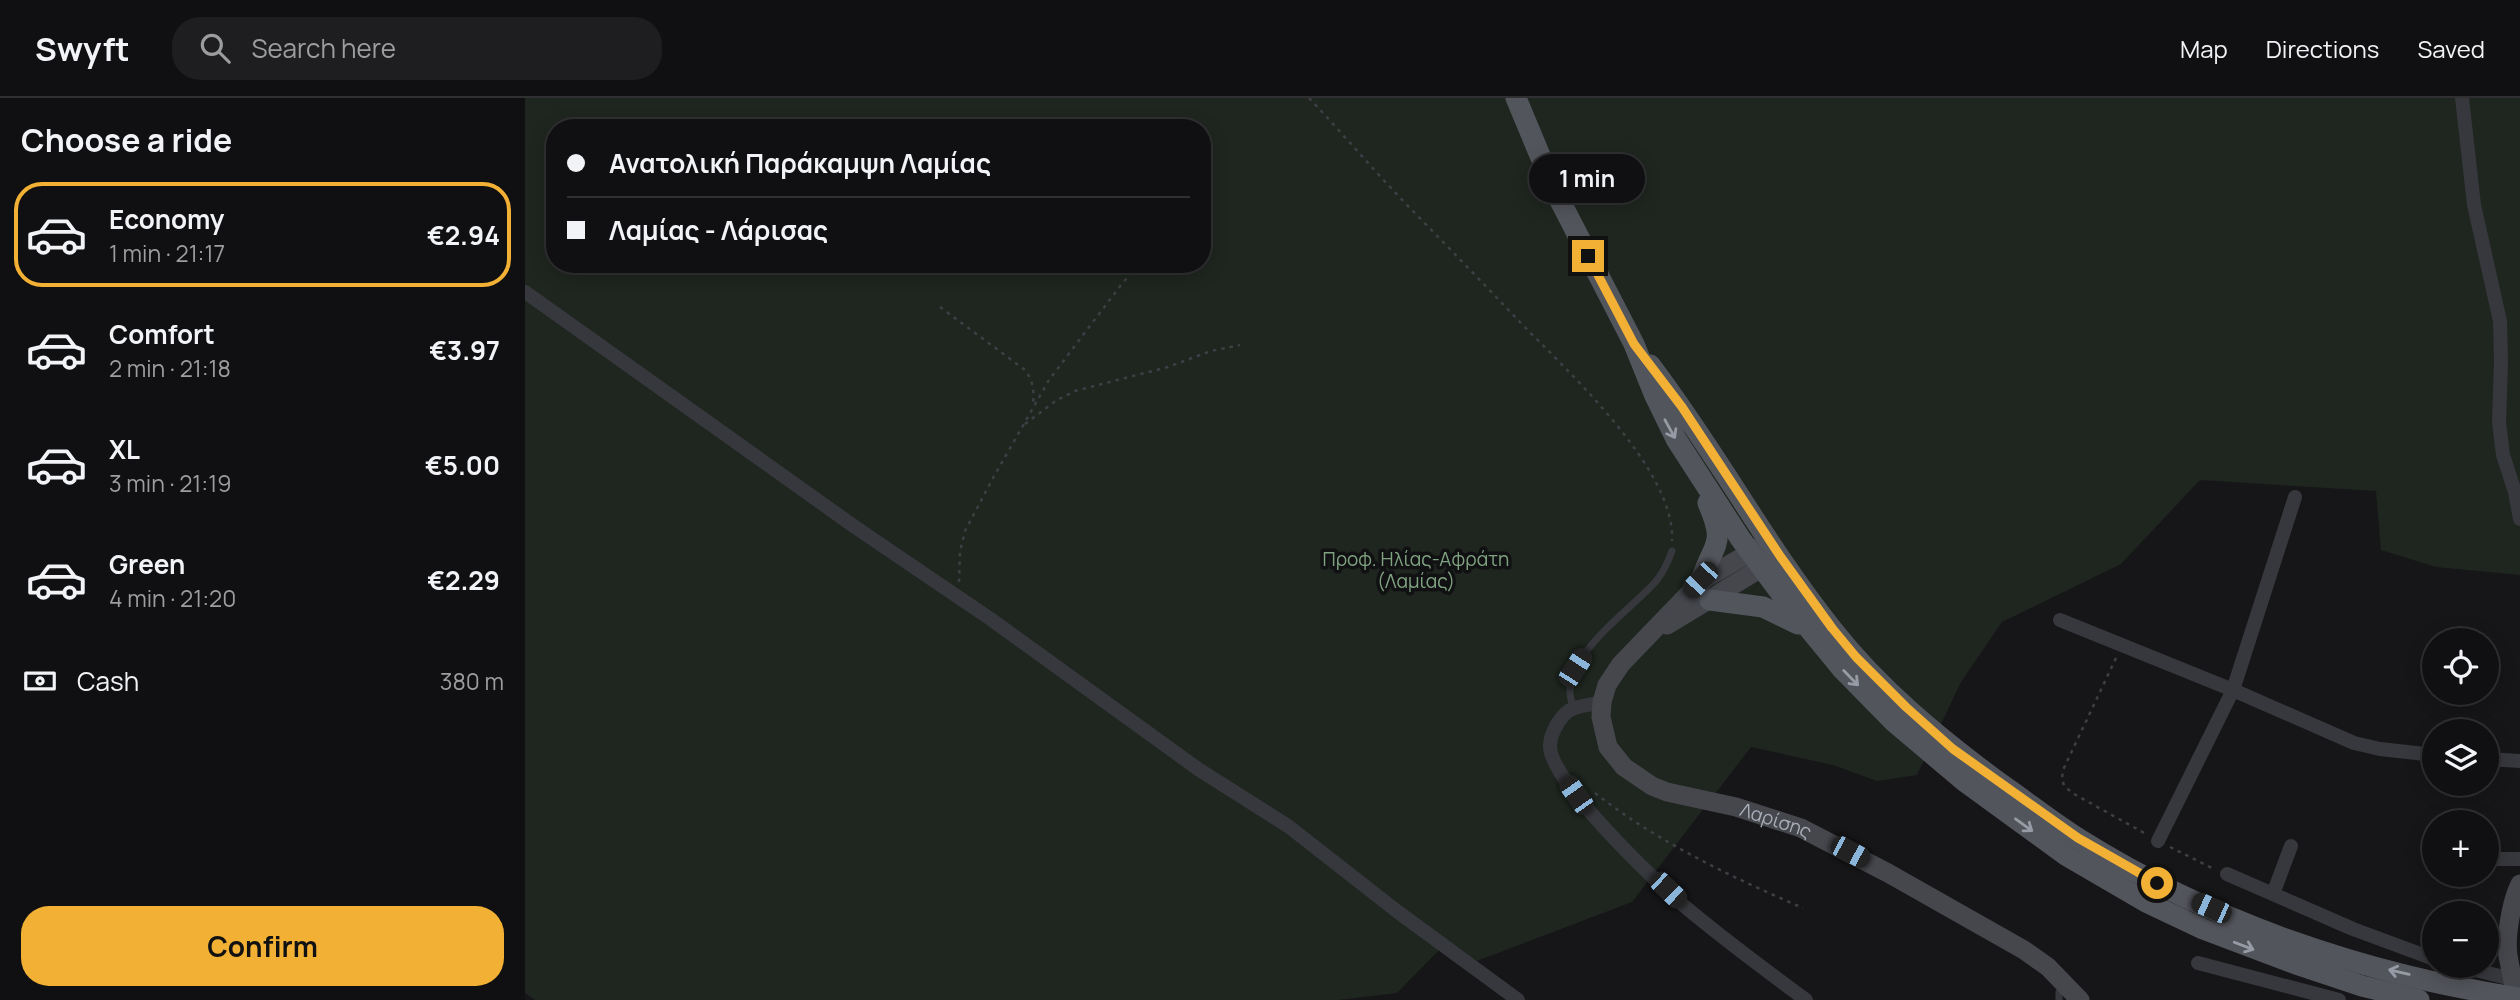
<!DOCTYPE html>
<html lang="en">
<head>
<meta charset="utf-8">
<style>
  body { margin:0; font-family:Manrope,sans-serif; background:#1e1e20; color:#f1f3f6; height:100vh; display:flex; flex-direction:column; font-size:26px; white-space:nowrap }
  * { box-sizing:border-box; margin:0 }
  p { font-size:23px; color:#9c9d9f }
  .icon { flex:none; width:38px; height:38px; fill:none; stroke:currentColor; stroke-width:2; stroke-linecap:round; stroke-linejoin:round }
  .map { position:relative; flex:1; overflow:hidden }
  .panel { display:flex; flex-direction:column; background:#101012; width:525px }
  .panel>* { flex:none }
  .guide { position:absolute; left:21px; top:21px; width:665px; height:154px; border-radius:28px; box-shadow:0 4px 18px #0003,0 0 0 2px #303032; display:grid; align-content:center; height:154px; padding:0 21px; background:#101012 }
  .tools { position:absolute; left:1897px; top:530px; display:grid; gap:14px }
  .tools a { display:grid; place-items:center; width:77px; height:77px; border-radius:50%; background:#101012; box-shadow:0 4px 18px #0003,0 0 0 2px #303032; font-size:35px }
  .end { position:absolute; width:32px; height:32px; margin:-16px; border:9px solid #f2b134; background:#111; box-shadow:0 0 0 4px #111 }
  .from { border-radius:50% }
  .bubble { position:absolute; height:49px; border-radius:24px; background:#101012; box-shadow:0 4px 18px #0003,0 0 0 2px #303032; font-size:23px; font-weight:700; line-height:49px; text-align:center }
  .car { position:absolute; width:21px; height:42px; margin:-21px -10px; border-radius:9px; box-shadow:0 0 5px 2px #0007; background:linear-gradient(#222 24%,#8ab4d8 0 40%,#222 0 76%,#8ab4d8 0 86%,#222 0) }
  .guide b { display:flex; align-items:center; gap:24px; height:66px; font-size:26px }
  .guide b+b { border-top:2px solid #303032 }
  .guide i { width:18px; height:18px; background:#f1f3f6 }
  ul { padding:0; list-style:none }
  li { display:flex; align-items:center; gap:21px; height:105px; margin:0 14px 10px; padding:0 7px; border:4px solid transparent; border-radius:28px }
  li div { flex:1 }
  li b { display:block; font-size:26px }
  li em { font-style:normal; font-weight:700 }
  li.on { border-color:#f2b134 }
  li>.icon { width:63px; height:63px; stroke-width:1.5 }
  h2 { padding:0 21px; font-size:32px; line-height:84px }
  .pay { display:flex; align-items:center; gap:18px; height:77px; padding:0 21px; font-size:26px }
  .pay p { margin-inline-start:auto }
  .button { display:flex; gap:14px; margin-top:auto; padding:14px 21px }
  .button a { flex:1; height:80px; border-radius:28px; background:#f2b134; color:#111; font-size:28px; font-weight:700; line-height:80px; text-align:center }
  header { display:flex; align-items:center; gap:42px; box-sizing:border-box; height:98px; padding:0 35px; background:#101012; border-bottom:2px solid #303032 }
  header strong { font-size:33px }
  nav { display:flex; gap:38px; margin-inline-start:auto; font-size:24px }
  .search { width:490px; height:63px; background:#1e1e20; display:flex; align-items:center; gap:18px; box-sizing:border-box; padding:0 24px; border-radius:28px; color:#9c9d9f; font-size:26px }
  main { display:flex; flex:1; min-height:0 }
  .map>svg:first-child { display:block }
  .green { fill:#1e261f; fill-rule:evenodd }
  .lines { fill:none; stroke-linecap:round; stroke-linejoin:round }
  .path { stroke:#3d3f44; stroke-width:2.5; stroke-dasharray:3.5 5; stroke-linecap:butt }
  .lane { stroke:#37383d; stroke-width:7 }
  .street { stroke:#37383d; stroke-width:14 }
  .secondary { stroke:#45474d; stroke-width:19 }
  .primary { stroke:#53555c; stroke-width:21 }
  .oneway { stroke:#979ba6 }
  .route { stroke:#f2b134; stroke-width:9 }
  .labels { text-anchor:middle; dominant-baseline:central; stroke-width:7; stroke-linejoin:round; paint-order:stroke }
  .park-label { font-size:19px; fill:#7fa381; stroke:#111113 }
  .street-label { font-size:19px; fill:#a8adb8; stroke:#111113 }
</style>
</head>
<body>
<header>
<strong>Swyft</strong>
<div class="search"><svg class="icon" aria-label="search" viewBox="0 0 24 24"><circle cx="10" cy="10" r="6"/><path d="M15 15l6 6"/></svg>Search here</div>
<nav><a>Map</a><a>Directions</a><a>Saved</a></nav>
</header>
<main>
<section class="panel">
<h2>Choose a ride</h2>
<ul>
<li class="on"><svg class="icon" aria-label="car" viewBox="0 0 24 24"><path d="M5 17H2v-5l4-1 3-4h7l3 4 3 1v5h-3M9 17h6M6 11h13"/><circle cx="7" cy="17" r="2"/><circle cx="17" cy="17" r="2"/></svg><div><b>Economy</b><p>1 min · 21:17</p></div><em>€2.94</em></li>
<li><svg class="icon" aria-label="car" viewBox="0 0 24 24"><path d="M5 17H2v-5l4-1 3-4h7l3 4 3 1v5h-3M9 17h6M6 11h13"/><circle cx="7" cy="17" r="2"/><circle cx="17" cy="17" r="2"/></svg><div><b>Comfort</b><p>2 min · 21:18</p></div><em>€3.97</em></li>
<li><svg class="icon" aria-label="car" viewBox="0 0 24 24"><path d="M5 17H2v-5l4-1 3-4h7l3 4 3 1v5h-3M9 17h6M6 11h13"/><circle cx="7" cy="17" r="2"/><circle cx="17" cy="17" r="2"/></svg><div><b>XL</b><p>3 min · 21:19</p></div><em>€5.00</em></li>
<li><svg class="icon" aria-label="car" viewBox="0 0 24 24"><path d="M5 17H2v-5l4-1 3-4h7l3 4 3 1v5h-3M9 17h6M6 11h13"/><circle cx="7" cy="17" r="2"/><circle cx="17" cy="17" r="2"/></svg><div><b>Green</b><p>4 min · 21:20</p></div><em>€2.29</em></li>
</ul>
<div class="pay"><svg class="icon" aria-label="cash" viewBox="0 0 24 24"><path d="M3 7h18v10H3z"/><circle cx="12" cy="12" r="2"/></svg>Cash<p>380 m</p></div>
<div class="button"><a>Confirm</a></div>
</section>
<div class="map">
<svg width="1995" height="902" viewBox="0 0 1995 902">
  <rect width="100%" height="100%" fill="#161618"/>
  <path class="green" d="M0,0H1995V477L1911,469L1856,452L1851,393L1675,382L1596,466L1477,524L1436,584L1392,677L1352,683L1308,667L1226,649L1107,804L952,863L923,843L872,895L813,902H10L0,895ZM30,30H677V166H30Z"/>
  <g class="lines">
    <g class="path">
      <path d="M784,0C818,36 850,74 885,110C921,147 957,184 992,221C1040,271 1151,371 1147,443"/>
      <path d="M415,209L500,272C509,284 509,293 508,308"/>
      <path d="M500,326L532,302L550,293L643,269L686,253L715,247"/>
      <path d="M434,484L435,453L440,433L468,380L524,282L596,187L614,166"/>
      <path d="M1591,560L1538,672L1537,680L1539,688L1549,696L1621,736"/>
      <path d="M1070,695C1131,743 1206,779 1278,810"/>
      <path d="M1645,749L1689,771"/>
    </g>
    <g class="lane">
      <path d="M1049,610C1026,564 1106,513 1132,482C1139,473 1143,464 1147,453"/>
      <path d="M1534,902V894"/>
    </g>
    <g class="street">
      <path d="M1937,0L1949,107L1975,223L1976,264L1974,324L1978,357L1990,394L1995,421"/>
      <path d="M0,194L330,429L467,522L673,671L763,728L873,814L993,902"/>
      <path d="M1535,522L1708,592L1829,645L1855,651L1909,657"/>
      <path d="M1077,604C1067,607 1054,607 1045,612C1035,618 1025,636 1025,648C1024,682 1130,783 1158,807C1197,840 1239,871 1281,902"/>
      <path d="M1962,661L1995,663"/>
      <path d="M1633,743L1708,592L1770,399"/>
      <path d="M1962,761H1995"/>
      <path d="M1702,776L1828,831L1909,861"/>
      <path d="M1748,796L1766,748"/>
      <path d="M1673,865L1814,902"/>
      <path d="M1935,868L1994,883"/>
    </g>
    <g class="secondary">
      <path id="s1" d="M1238,447L1176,483L1096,566L1082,587L1077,604L1076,619L1083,649L1099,669L1127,688L1142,694L1211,709L1276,730L1363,775L1499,852L1523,869L1555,902"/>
      <path d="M1142,527L1251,461"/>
      <path d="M1988,902C1990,883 1987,881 1984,863C1979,844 1986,804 1995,786"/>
    </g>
    <g class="primary">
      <path d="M991,0L1029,91L1109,246L1130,298L1151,341L1215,440L1263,505L1318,572L1368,623L1439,683L1542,758L1621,804L1678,831L1771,866L1837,888L1894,902"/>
      <path d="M1125,267C1190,352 1240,447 1307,531C1354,591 1414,640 1476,686C1502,704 1527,724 1554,741C1686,824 1841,877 1995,900"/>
      <path d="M1176,483C1188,444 1202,449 1183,405"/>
      <path d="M1185,502L1238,509L1273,526"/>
    </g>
  </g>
  <defs><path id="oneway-shaft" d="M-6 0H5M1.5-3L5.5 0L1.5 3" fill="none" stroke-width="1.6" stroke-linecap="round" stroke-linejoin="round" transform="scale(1.75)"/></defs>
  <g class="oneway">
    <use href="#oneway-shaft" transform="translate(1145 331) rotate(61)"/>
    <use href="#oneway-shaft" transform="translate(1326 580) rotate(46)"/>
    <use href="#oneway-shaft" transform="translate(1499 727) rotate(36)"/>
    <use href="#oneway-shaft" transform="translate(1719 848) rotate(21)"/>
    <use href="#oneway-shaft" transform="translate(1874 874) rotate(-167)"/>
  </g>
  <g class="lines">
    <path class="route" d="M1063,158L1109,246L1157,309L1255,458L1307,530L1331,559L1381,609L1428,651L1553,740L1632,785"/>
  </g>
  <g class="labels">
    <g class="park-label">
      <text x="891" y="461">Προφ. Ηλίας-Αφράτη<tspan x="891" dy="22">(Λαμίας)</tspan></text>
    </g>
    <g class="street-label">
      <text stroke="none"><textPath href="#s1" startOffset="464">Λαρίσης</textPath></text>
    </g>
  </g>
</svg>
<div class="tools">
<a><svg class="icon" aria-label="locate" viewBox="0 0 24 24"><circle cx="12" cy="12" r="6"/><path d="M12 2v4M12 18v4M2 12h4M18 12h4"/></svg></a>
<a><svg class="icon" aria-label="layers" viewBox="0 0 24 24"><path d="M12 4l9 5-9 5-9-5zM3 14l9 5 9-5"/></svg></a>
<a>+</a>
<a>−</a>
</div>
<i class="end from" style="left:1632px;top:785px"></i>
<i class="end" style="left:1063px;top:158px"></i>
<div class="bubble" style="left:1004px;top:56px;width:116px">1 min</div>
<i class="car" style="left:1175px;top:482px;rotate:223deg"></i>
<i class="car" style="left:1050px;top:570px;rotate:33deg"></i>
<i class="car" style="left:1051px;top:697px;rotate:325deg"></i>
<i class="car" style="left:1325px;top:754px;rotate:118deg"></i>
<i class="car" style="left:1143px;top:792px;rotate:134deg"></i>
<i class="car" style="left:1686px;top:810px;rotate:294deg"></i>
<div class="guide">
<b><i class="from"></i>Ανατολική Παράκαμψη Λαμίας</b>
<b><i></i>Λαμίας - Λάρισας</b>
</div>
</div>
</main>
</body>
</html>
